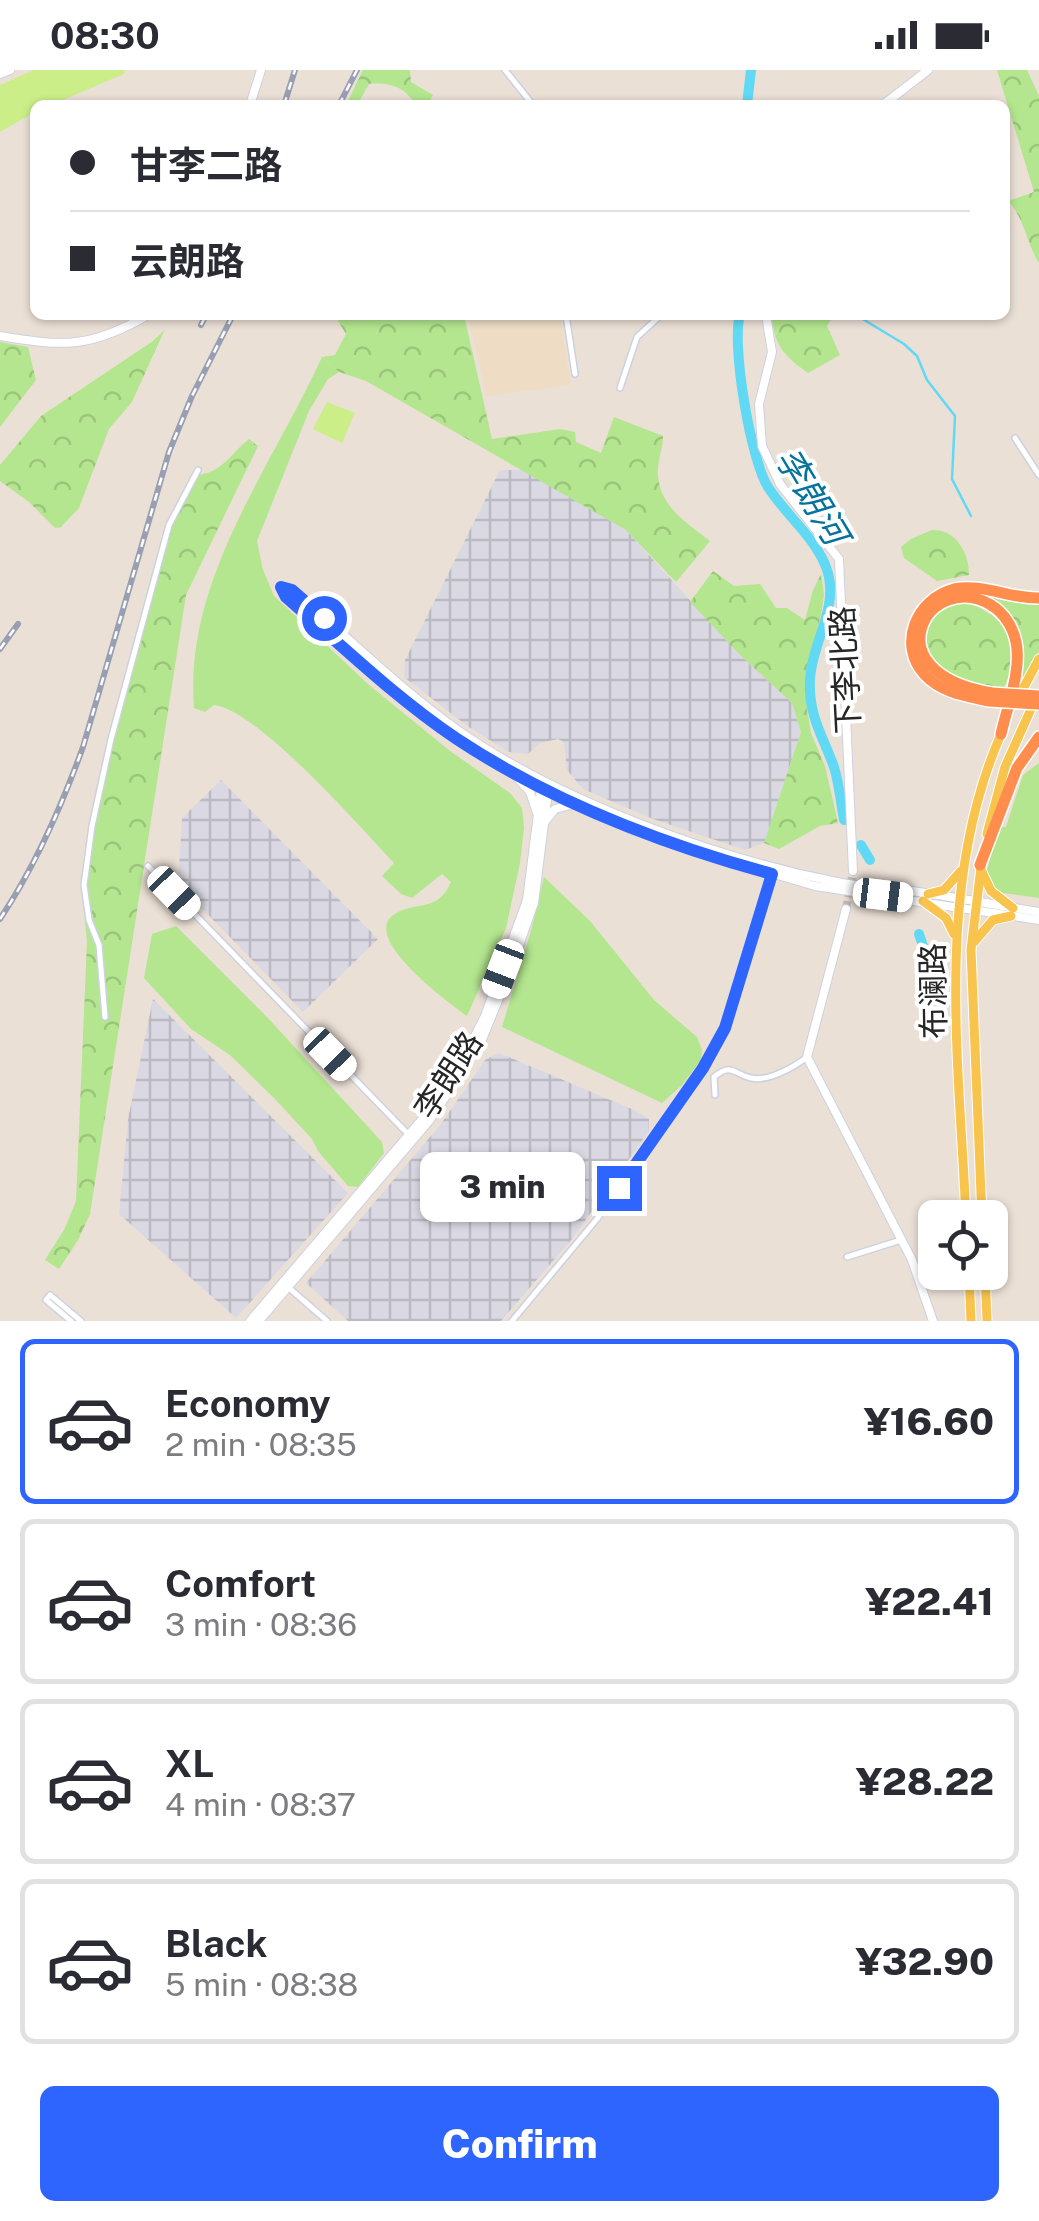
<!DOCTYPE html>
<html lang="en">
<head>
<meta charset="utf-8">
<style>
  body { margin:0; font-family:"Public Sans","Noto Sans SC",sans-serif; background:#f7f7f7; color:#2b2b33; height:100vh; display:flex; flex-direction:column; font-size:38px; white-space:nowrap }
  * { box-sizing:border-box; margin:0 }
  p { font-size:32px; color:#7c7c81 }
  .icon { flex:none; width:55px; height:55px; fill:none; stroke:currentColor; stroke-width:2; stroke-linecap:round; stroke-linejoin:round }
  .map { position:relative; height:1251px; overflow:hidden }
  .drawer { display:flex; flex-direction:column; background:#fff; flex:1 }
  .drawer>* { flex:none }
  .banner { position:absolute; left:30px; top:30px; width:980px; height:220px; border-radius:15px; box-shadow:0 2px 8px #0004; display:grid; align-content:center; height:220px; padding:0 40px; background:#fff }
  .buttons { position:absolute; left:918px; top:1130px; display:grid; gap:20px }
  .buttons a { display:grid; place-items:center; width:90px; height:90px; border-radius:15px; background:#fff; box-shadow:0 2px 8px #0004; font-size:50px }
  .end { position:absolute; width:45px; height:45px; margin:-22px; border:12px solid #2f65ff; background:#fff; box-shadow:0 0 0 5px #fff }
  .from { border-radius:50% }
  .bubble { position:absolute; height:70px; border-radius:15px; background:#fff; box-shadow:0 2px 8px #0004; font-size:32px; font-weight:800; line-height:70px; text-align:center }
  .car { position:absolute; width:30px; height:60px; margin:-30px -15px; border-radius:12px; box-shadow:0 0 8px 2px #0007; background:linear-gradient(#fff 24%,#345 0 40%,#fff 0 76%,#345 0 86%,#fff 0) }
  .banner b { display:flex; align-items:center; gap:35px; height:95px; font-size:38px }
  .banner b+b { border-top:2px solid #e1e1e2 }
  .banner i { width:25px; height:25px; background:#2b2b33 }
  ul { padding:18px 0 0; list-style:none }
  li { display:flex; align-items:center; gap:30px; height:165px; margin:0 20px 15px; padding:0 20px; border:5px solid #e1e1e2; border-radius:15px }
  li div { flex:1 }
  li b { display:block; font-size:38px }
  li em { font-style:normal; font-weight:800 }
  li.on { border-color:#2f65ff }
  li>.icon { width:90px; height:90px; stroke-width:1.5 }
  .cta { display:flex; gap:20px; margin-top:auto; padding:20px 40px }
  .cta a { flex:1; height:115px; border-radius:15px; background:#2f65ff; color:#fff; font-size:40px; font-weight:800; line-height:115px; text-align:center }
  .status { display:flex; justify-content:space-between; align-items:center; height:70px; padding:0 50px; background:#fff; direction:ltr }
  .status svg { height:28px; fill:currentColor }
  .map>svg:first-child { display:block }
  .industrial { fill:url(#industrial-grid) }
  .education { fill:#eeddc4 }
  .grass { fill:#b3e68e }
  .forest { fill:url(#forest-crowns) }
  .pitch { fill:#cbee89 }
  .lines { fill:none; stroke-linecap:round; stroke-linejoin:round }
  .stream { stroke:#61d9f5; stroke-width:2.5 }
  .river { stroke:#61d9f5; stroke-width:10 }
  .tertiary-tunnel { stroke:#c4bbb3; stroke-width:8; stroke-dasharray:8 4; stroke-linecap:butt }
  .minor-casing { stroke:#ccd1e1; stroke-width:8 }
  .tertiary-casing { stroke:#ccd1e1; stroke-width:10 }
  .secondary-casing { stroke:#ccd1e1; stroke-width:10 }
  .primary-casing { stroke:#fff; stroke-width:11 }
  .motorway-casing { stroke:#fff; stroke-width:14 }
  .minor { stroke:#fff; stroke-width:5 }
  .tertiary { stroke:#fff; stroke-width:8 }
  .secondary { stroke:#fff; stroke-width:8 }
  .primary { stroke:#f8c44e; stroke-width:9 }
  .motorway { stroke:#ff8d4d; stroke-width:11 }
  .rail-casing { stroke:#999fb3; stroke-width:6 }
  .rail { stroke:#fff; stroke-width:2.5; stroke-dasharray:8; stroke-linecap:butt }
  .motorway-bridge-casing { stroke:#fff; stroke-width:14; stroke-linecap:butt }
  .motorway-bridge { stroke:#ff8d4d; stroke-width:11 }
  .route { stroke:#2f65ff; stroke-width:12 }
  .labels { text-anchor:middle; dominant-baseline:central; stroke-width:8; stroke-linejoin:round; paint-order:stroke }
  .street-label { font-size:32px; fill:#262626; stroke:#fff }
  .water-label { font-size:35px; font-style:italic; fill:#05739c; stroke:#fff }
</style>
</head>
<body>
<div class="status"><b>08:30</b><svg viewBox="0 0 49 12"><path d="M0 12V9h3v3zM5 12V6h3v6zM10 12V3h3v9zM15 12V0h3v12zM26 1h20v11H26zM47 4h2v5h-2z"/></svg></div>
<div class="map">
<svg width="1039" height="1251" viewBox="0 0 1039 1251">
  <defs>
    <pattern id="industrial-grid" width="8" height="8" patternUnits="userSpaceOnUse" patternTransform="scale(2.5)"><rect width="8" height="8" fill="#dad8e2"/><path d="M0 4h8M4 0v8" fill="none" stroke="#bbb9c2"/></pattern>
    <pattern id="forest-crowns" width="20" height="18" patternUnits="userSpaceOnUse" patternTransform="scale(2.5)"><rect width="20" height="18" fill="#b3e68e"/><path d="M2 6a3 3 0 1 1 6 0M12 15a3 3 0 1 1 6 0" fill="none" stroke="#9ac57a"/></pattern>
  </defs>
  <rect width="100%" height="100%" fill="#ebe0d6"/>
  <g class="industrial">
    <path d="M500,400H523L626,460L739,584L792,633L801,662L764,773L745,780L653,749L583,719L567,700L564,672L558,669L540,673L528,684L509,682L470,658L404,607L405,590Z"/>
    <path d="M221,710L378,869L303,942L178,814L182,748Z"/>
    <path d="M153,929L348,1123L236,1248L119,1144L128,1049Z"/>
    <path d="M499,983L634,1040L649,1049V1061L572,1169L501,1251H348L306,1213L441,1054L485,990Z"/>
  </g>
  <path class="education" d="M468,245H560L571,315L486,326Z"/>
  <g class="grass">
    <path d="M322,287L339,302L328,309L309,341L257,471L263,500L274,526L369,615L450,681L510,723L522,738L524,758L520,793L506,858L467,946C450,934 363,870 392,846C414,829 437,845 451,812L442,804L412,828L401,824L382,806L394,793C360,757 258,640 214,635L205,642L194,638C184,509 271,399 322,287Z"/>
    <path d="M1039,693V828L996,822L986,803L999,757H1006L1023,705Z"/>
    <path d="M544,807L590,851L654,930L697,967L702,980L701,990L682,1015L662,1033L502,957L532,857Z"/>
    <path d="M176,856L267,947L382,1072L384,1083L358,1117L348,1116L318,1081L312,1069L275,1029L230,985L191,959L144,908L152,864Z"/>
  </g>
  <g class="forest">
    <path d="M363,0H410L411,12L433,25L428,35H415C406,17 389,12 369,14L357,35H346Z"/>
    <path d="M997,0H1027L1039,26V193C1026,172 1025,149 1008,131L1034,122Z"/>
    <path d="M342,245H464L492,369L560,359L575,362L576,372L601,383L614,347L663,366C663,379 657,392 658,405C660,437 687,453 710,471L676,512L626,460L366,311L339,302L322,287L335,285L346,264L338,251Z"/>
    <path d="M772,245H834L827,256L840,285L808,303C785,287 773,274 772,245Z"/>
    <path d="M165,259L132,332L109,359L79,438L61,457L55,458L29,432L0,411V395L41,346L153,271Z"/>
    <path d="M0,272L28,277L36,310L0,357Z"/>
    <path d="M249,369L258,376L186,525L90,1144L78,1170L59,1199L45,1190L65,1158L76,1131L87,871L83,833L97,748L114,670L171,457L199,405C224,401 231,383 249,369Z"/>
    <path d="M932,460C956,459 969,483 969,505L937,511L904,488L901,477L911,469Z"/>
    <path d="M713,501L734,516L760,514L776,538H787L805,550L813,520L821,504L824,525L821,545L805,606L807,639L811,663L825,696L838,753L820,756L779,779L764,773L801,662L792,633L739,584L690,532Z"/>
    <path d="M968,522L1018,533H1039V582L1018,617L1016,562Z"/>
    <path d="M964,531C1008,547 1024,574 1004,618C989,618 970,617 957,609C916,585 914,542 964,531Z"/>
  </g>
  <g class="pitch">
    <path d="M34,0H125L124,4L51,35H35V42L0,62V15Z"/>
    <path d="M327,332L355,343L342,373L313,359Z"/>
  </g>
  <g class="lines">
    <path class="stream" d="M856,245L904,274L917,286L927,310L955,346L952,409L971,446"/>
    <g class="river">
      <path d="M747,35L751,0"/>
      <path d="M740,245C731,274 751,391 768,417C785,444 814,466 826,497C841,536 812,571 810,609C808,646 823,666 834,697C839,713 841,733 844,750"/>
      <path d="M861,775L870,790"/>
      <path d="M919,864L931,899"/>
    </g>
    <path class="tertiary-tunnel" d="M846,839L853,801"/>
    <g class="minor-casing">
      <g id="minor">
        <path d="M505,0L533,35"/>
        <path d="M566,245L575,304"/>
        <path d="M620,318L637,267L661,245"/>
        <path d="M1015,368L1039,405"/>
        <path d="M148,796L408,1064"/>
        <path d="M105,947L99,875L89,850L84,815L92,756L111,669L169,455L198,400"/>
        <path d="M715,1025L714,1007C732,992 733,1004 751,1008C768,1012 794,997 807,987"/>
        <path d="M847,1187L901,1170"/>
        <path d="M289,1218L327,1251"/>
        <path d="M71,1251L46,1230L50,1225L81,1251"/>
        <path d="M512,1251L597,1149L714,980L730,944L773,801"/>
      </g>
    </g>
    <g class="tertiary-casing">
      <g id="tertiary">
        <path d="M0,4L10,0"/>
        <path d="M250,35L261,0"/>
        <path d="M766,245L772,282L759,334L762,376L780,414L839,489L853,801"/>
        <path d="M0,266C64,277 91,278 148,245"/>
        <path d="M846,839L807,987L912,1190L933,1251"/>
        <path d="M250,1251L424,1047L461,994L485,946L527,830L542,712"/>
        <path d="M259,1251L429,1051L479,977L510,901L534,833L549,714"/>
      </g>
    </g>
    <g class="secondary-casing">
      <g id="secondary">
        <path d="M883,35L928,0"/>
        <path d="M281,517L286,527L399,625L454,667L499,694L588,739L683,777L815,816L1039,850"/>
        <path d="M281,517L292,519C347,567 400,619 459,661C561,732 716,788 837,812C859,817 882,817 905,820C950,826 994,835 1039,842"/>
        <path d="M515,705L530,722L537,743"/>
        <path d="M543,754L555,739L574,734"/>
      </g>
    </g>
    <g class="primary-casing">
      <g id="primary">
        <path d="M1017,630L1039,589"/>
        <path d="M987,764L1005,697L1036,628"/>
        <path d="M982,789L971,880L982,1148"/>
        <path d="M981,800L991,821L1013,838"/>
        <path d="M928,824L944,820L961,801"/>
        <path d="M923,831L946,848L954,864"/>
        <path d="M974,872L993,850L1011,846"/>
        <path d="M966,1148C959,986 934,815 1002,662"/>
        <path d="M969,1202L971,1251"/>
        <path d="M985,1202L987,1251"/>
      </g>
    </g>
    <g class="motorway-casing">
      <g id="motorway">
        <path d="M992,623C867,602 930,498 991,535C1004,543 1013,557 1016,572C1022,600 1007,637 1001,664"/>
        <path d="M989,631C967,626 942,623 925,605C897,575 916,529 954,519C982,513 1011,529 1039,528"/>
        <path d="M980,795L1017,698L1039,667"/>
      </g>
    </g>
    <use href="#minor" class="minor"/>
    <use href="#tertiary" class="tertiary"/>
    <use href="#secondary" class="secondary"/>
    <use href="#primary" class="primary"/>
    <use href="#motorway" class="motorway"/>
    <g class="rail-casing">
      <g id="rail">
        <path d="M284,35L295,0"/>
        <path d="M339,35L357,0"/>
        <path d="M201,255L206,245"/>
        <path d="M0,579L18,554"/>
        <path d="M0,849C36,795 61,738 83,677L169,382L192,326L233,245"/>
      </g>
    </g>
    <use href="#rail" class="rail"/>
    <g class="motorway-bridge-casing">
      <g id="motorway-bridge">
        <path d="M992,623L1039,626"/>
        <path d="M989,631L1039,634"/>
      </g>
    </g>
    <use href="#motorway-bridge" class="motorway-bridge"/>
  </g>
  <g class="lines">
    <path class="route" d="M324,548L292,520L281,517L286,527C341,575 396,628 457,669C552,732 662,774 772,804L725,958L703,998L619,1118"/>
  </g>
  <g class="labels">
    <g class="street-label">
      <text transform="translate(845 600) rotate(-93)">下李北路</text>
      <text transform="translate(933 921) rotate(-91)">布澜路</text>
      <text transform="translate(448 1005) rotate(-57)">李朗路</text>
    </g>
    <g class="water-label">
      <text transform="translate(812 426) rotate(59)">李朗河</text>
    </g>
  </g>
</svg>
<div class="buttons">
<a><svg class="icon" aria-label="locate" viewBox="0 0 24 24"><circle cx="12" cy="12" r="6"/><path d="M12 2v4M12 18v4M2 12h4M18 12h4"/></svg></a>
</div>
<i class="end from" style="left:324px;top:548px"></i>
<i class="end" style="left:619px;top:1118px"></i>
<div class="bubble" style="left:420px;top:1082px;width:165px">3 min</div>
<i class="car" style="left:174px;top:823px;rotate:136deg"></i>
<i class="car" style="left:883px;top:825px;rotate:97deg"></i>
<i class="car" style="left:503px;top:899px;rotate:201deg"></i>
<i class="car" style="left:330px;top:984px;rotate:136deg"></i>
<div class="banner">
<b><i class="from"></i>甘李二路</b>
<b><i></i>云朗路</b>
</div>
</div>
<section class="drawer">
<ul>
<li class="on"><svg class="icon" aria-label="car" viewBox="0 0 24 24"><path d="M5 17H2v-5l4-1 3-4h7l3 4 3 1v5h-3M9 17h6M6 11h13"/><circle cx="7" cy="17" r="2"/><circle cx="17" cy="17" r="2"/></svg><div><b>Economy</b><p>2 min · 08:35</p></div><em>¥16.60</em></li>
<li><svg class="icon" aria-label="car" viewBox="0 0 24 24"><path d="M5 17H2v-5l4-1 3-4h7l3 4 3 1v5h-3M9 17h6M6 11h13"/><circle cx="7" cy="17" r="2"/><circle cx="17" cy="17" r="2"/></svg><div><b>Comfort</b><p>3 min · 08:36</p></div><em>¥22.41</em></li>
<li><svg class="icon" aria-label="car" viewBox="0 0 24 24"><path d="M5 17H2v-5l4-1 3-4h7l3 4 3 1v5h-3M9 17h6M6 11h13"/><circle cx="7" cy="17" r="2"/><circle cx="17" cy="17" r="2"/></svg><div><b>XL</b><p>4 min · 08:37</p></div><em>¥28.22</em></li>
<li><svg class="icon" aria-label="car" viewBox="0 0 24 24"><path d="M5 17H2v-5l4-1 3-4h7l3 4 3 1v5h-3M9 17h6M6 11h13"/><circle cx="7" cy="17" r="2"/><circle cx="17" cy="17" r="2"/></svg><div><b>Black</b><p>5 min · 08:38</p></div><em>¥32.90</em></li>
</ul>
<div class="cta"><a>Confirm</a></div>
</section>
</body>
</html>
